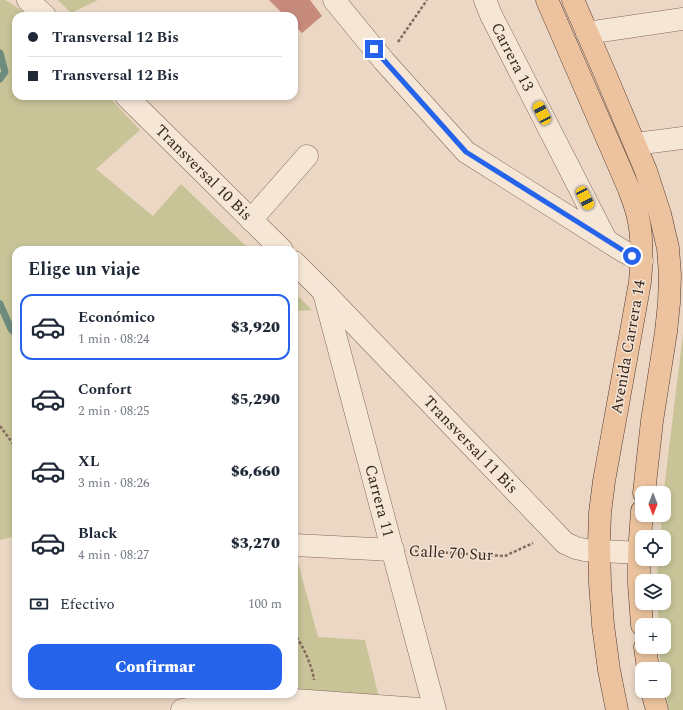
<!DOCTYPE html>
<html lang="es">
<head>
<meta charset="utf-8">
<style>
  body { margin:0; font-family:Spectral,serif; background:#f6f6f7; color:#1f2937; height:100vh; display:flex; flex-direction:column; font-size:15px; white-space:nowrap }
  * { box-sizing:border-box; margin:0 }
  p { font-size:13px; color:#747a83 }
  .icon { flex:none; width:22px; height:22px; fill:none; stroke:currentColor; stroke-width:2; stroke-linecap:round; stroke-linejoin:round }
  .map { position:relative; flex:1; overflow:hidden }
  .details { position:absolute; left:12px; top:246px; width:286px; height:452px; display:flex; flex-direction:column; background:#fff; border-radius:12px; box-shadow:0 2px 6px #0003 }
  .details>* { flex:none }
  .guide { position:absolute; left:12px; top:12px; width:286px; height:88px; border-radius:12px; box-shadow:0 2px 6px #0003; display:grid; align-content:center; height:88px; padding:0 16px; background:#fff }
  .needle { width:26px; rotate:180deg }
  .tools { position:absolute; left:635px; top:486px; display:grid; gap:8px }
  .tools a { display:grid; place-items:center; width:36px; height:36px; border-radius:8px; background:#fff; box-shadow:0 2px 6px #0003; font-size:20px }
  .end { position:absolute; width:18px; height:18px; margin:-9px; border:5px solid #2563eb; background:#fff; box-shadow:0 0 0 2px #fff }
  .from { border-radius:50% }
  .car { position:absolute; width:12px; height:24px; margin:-12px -6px; border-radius:5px; box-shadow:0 0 3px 1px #0007; background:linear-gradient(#f5c518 24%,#345 0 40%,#f5c518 0 76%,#345 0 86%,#f5c518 0) }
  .guide b { display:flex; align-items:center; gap:14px; height:38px; font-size:15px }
  .guide b+b { border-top:1px solid #e0e1e3 }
  .guide i { width:10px; height:10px; background:#1f2937 }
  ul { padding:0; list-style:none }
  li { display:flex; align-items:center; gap:12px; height:66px; margin:0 8px 6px; padding:0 8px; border:2px solid transparent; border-radius:12px }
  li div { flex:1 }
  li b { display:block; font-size:15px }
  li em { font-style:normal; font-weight:800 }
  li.current { border-color:#2563eb }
  li>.icon { width:36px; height:36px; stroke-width:1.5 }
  h2 { padding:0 16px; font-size:18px; line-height:48px }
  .pay { display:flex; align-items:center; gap:10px; height:44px; padding:0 16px; font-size:15px }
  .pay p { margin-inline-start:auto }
  .primary-button { display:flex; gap:8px; margin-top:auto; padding:8px 16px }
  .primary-button a { flex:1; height:46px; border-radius:12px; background:#2563eb; color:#fff; font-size:16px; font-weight:800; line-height:46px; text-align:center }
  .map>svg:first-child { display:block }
  .green { fill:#c8c498 }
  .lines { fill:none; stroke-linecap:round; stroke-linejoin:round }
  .stream { stroke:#6d8c7e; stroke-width:7 }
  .building { fill:#c78b7c }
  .minor-casing { stroke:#84695c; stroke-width:23 }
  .major-casing { stroke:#52382f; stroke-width:23 }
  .path { stroke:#84695c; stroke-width:2.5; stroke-dasharray:3 2; stroke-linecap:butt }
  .minor { stroke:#f6e6d6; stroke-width:22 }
  .major { stroke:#ecc39e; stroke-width:22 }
  .route { stroke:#2563eb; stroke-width:5 }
  .labels { text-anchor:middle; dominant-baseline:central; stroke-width:3; stroke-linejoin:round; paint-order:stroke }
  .street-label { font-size:16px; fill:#35251f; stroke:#f3e3d3 }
</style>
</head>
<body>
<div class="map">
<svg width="683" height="710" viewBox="0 0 683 710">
  <rect width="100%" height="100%" fill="#ebd7c4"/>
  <g class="green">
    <path d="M0,0H5L31,16H16V96H108L140,130L96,169L153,216L181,184L250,250H16V536L0,540Z"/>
    <path d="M58,0H98L71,13Z"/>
    <path d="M294,292L312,310L294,311Z"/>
    <path d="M683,334V710H669L664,684V669H661L659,647H664V625H658V603H664V581H657V580L658,559H664V537H660L662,515H664V495L665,481Z"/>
    <path d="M294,548L318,637L365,640L382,710H187L183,694H294Z"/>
  </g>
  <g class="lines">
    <g class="stream">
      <path d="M0,53L5,72L0,79"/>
      <path d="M0,304L11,329L16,334"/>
    </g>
  </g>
  <path class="building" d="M269,0H310L322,16L302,33L294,25V16H285Z"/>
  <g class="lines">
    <g class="minor-casing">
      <g id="minor">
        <path d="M28,0L45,16"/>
        <path d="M334,0L384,61L466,152L623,251L642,261"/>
        <path id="s1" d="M485,0L491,15L606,240"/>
        <path d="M587,33L683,19"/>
        <path id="s2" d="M126,96L282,250"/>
        <path d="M635,144L683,138"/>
        <path d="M251,220L307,156"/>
        <path id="s3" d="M294,262L324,292L565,543L576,548L585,550L639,553"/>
        <path id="s4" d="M324,293L435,710"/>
        <path d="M294,545L393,550"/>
        <path d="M182,710L221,703L281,699L433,710"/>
      </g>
    </g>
    <g class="major-casing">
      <g id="major">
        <path d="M547,0L629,189C632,198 636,207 638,217C643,238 642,261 640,282L604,481L600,513L599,543L600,583L603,625L609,670L617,710"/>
        <path d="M573,0L606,76L646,171L660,214L668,248L670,275L669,303L666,332L652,421L644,493"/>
        <path d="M642,511L639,553V584L642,625"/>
        <path d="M645,647L648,669"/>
        <path d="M652,691L657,710"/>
      </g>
    </g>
    <g class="path">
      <path d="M398,42L427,0"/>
      <path d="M0,426L16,448"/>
      <path d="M415,551L505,556L533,543"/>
      <path d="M294,633C303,646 312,665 314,680"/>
    </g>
    <use href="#minor" class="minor"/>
    <use href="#major" class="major"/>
  </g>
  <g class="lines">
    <path class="route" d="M374,49L466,152L632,256"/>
  </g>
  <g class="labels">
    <g class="street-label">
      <text stroke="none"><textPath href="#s1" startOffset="63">Carrera 13</textPath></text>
      <text stroke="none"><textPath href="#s2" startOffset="109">Transversal 10 Bis</textPath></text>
      <text transform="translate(628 347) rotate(-80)">Avenida Carrera 14</text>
      <text stroke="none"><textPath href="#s3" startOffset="254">Transversal 11 Bis</textPath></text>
      <text stroke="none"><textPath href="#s4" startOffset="215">Carrera 11</textPath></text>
      <text transform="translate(451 553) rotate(3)">Calle 70 Sur</text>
    </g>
  </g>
</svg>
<div class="tools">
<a><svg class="needle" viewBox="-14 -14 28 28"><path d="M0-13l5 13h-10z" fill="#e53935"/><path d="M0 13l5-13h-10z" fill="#747a83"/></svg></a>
<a><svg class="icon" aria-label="locate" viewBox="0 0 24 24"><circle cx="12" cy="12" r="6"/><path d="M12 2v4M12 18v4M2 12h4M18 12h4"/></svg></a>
<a><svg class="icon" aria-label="layers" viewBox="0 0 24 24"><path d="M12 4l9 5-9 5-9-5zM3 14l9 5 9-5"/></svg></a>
<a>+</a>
<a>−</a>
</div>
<i class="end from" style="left:632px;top:256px"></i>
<i class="end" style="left:374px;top:49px"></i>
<i class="car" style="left:542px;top:113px;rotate:333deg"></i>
<i class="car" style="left:585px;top:198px;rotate:153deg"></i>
<div class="guide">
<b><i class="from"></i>Transversal 12 Bis</b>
<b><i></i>Transversal 12 Bis</b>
</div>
<section class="details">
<h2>Elige un viaje</h2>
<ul>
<li class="current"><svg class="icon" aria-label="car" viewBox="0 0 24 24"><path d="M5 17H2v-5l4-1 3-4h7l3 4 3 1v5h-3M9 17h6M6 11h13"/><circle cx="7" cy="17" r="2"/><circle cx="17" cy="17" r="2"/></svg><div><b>Económico</b><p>1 min · 08:24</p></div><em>$3,920</em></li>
<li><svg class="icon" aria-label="car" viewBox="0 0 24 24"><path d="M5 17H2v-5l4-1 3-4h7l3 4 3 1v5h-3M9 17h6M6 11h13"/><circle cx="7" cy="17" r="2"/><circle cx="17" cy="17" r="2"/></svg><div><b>Confort</b><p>2 min · 08:25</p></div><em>$5,290</em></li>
<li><svg class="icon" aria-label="car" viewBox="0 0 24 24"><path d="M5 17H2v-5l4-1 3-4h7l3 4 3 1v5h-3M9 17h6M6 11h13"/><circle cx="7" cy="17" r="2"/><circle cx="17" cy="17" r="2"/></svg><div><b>XL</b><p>3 min · 08:26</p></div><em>$6,660</em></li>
<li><svg class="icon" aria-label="car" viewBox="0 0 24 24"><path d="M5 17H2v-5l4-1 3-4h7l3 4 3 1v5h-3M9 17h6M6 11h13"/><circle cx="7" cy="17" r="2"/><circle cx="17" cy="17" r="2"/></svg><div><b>Black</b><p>4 min · 08:27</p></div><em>$3,270</em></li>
</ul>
<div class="pay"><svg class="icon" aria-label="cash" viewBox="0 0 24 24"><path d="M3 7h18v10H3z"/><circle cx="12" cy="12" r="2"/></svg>Efectivo<p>100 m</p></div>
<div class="primary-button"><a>Confirmar</a></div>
</section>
</div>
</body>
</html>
